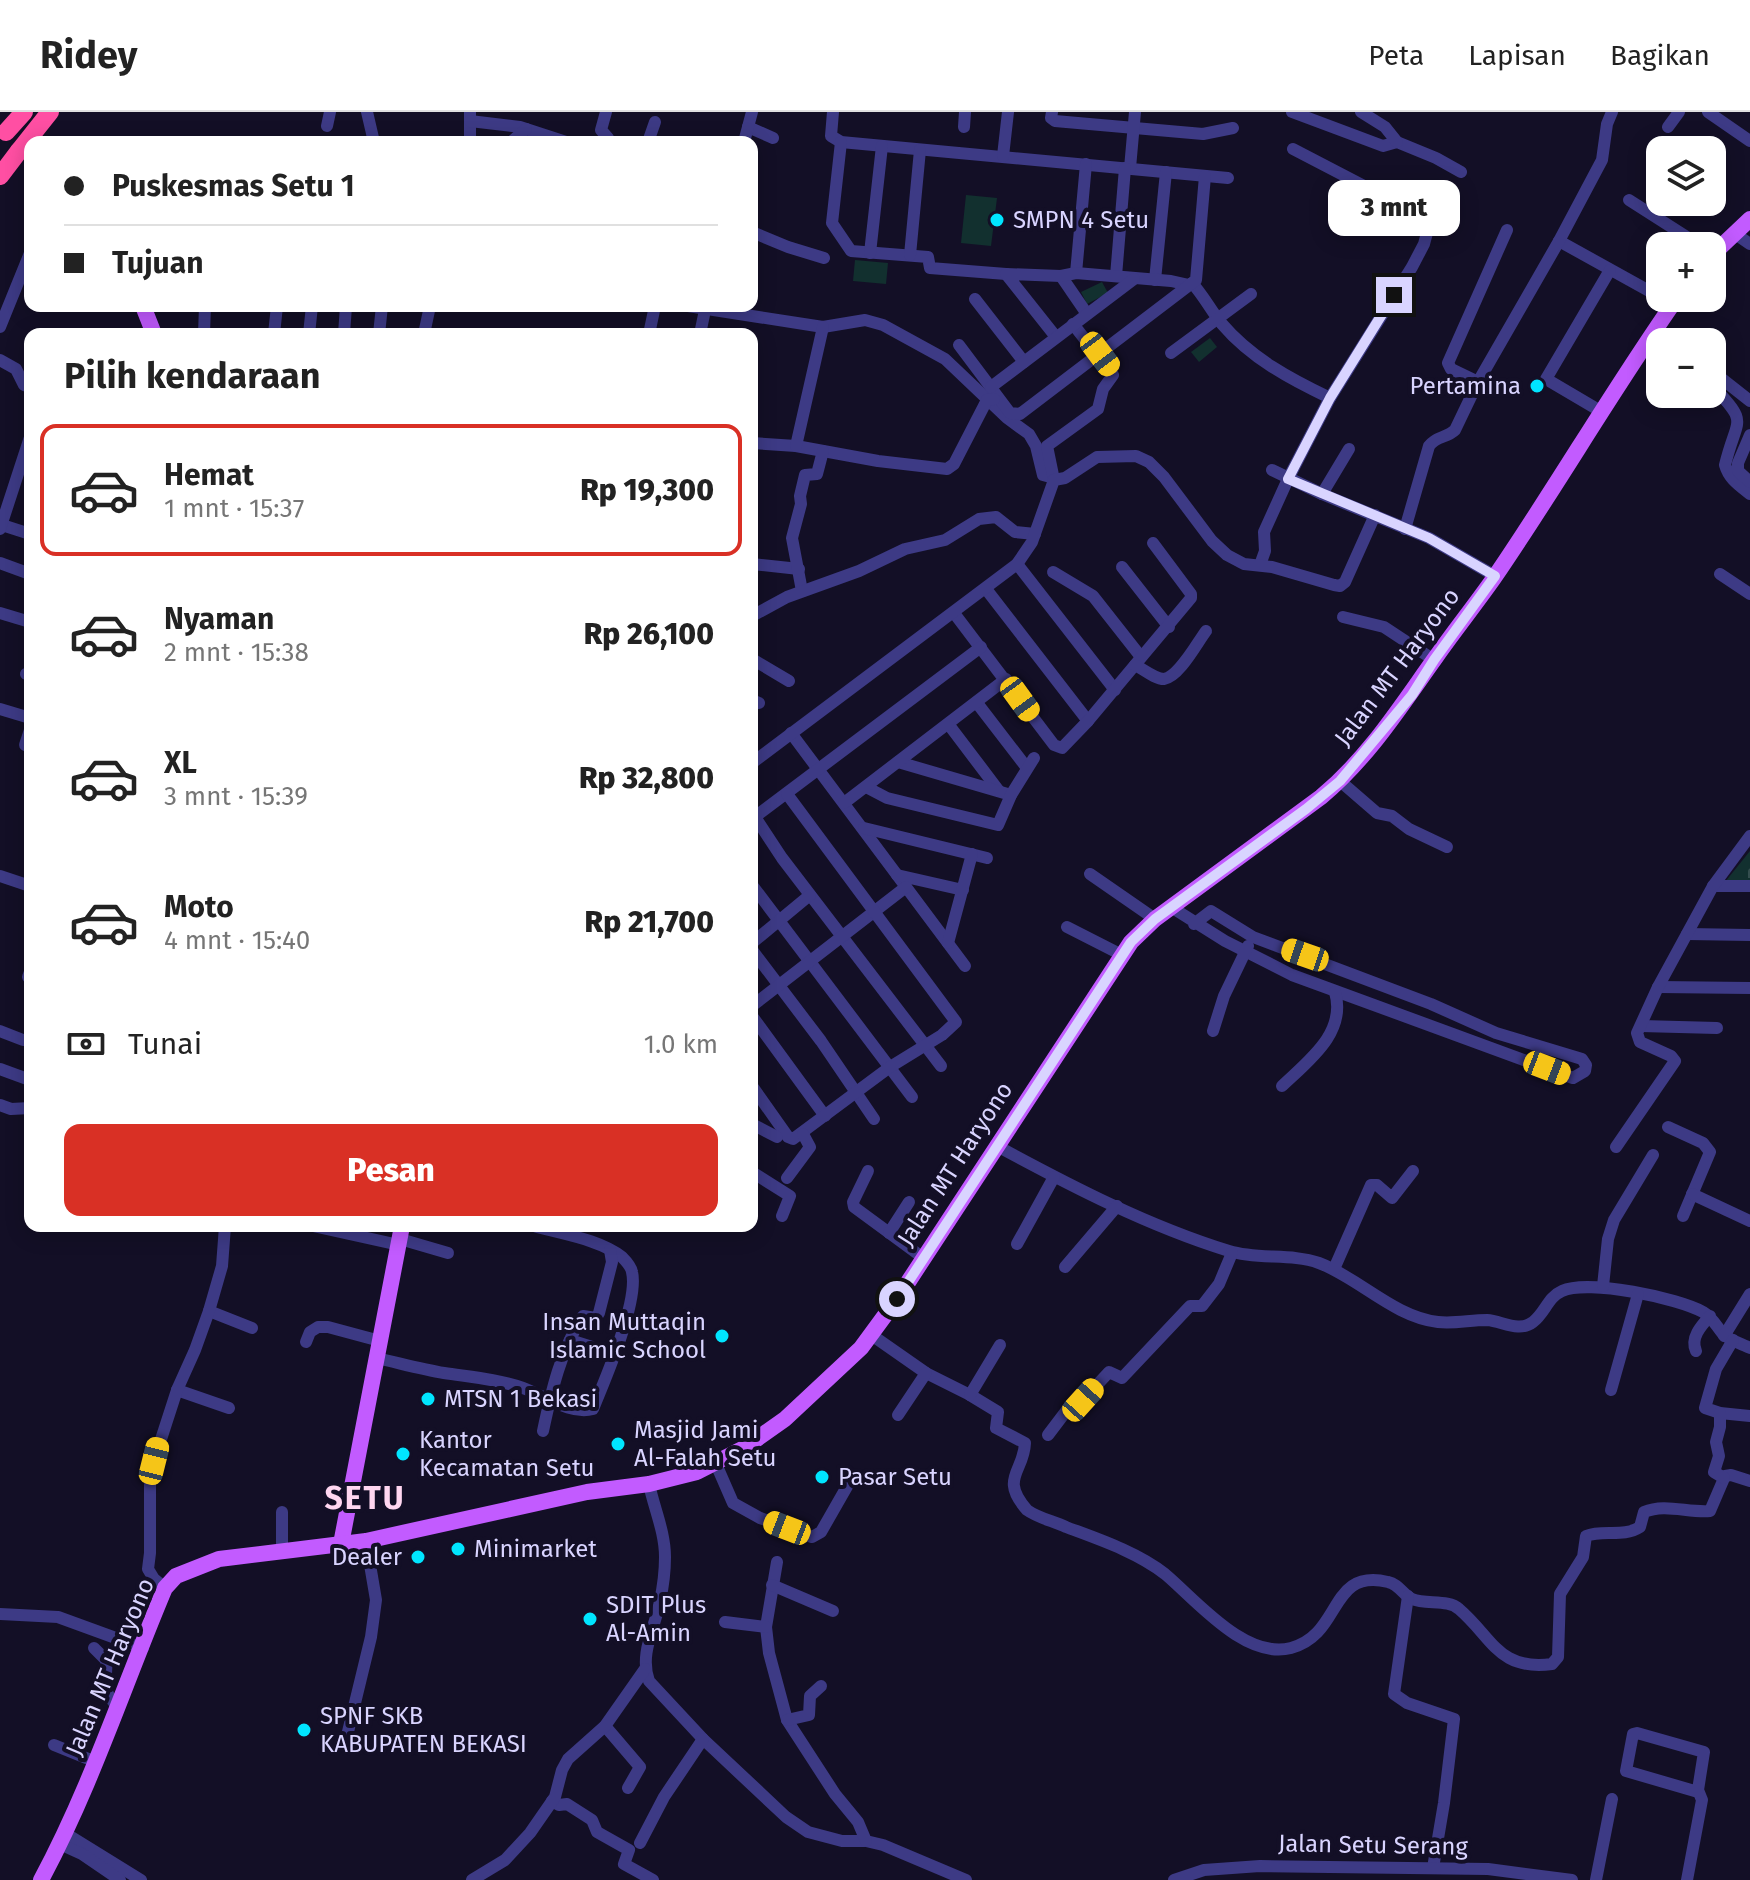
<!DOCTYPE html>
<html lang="id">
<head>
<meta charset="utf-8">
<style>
  body { margin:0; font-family:"Fira Sans",sans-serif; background:#f6f6f6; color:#222; height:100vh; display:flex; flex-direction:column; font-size:30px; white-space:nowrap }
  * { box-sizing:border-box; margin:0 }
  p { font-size:26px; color:#767676 }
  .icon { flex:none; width:44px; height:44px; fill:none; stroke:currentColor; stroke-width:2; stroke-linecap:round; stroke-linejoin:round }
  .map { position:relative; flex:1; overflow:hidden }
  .panel { position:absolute; left:24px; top:216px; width:734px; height:904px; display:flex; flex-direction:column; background:#fff; border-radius:16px; box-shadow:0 4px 20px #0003 }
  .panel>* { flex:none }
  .guide { position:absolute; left:24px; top:24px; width:734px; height:176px; border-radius:16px; box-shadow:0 4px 20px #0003; display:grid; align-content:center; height:176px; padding:0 40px; background:#fff }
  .controls { position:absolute; left:1646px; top:24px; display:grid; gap:16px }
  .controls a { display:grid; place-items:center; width:80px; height:80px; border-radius:16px; background:#fff; box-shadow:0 4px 20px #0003; font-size:40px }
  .end { position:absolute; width:36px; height:36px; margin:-18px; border:10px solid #d9d4ff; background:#111; box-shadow:0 0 0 4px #111 }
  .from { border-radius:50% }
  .bubble { position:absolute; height:56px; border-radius:16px; background:#fff; box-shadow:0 4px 20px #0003; font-size:26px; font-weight:800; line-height:56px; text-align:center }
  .car { position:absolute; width:24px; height:48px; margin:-24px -12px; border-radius:10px; box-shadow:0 0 6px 2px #0007; background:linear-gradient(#f5c518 24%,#345 0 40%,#f5c518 0 76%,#345 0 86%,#f5c518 0) }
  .guide b { display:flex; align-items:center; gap:28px; height:76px; font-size:30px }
  .guide b+b { border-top:2px solid #e0e0e0 }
  .guide i { width:20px; height:20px; background:#222 }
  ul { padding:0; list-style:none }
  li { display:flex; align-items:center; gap:24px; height:132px; margin:0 16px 12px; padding:0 24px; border:4px solid transparent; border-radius:16px }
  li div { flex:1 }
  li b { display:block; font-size:30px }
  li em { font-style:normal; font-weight:800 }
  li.selected { border-color:#d93025 }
  li>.icon { width:72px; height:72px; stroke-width:1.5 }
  h2 { padding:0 40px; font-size:36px; line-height:96px }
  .pay { display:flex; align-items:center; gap:20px; height:88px; padding:0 40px; font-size:30px }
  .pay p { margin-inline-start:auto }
  .button { display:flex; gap:16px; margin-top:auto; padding:16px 40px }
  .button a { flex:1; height:92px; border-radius:16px; background:#d93025; color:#fff; font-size:32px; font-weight:800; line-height:92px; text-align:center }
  header { display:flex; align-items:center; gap:48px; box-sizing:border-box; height:112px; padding:0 40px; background:#fff; border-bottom:2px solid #e0e0e0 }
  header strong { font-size:38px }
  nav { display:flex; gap:44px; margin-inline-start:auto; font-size:28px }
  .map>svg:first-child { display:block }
  .cemetery { fill:url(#cemetery-stones) }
  .pitch { fill:#12302f }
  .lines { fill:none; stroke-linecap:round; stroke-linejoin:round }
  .minor { stroke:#3d3a85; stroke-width:12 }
  .major { stroke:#c25bff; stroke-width:16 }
  .highway { stroke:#ff4fa3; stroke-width:18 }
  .highway-bridge { stroke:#ff4fa3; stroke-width:18 }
  .route { stroke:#d9d4ff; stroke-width:10 }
  .poi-dot { fill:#00e5ff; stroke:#130f26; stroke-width:3 }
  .labels { text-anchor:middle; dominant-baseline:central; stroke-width:8; stroke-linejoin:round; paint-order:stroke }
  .poi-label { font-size:24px; fill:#d9d4ff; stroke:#130f26; text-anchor:start }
  .street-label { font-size:24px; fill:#d9d4ff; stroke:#130f26 }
  .district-label { font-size:32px; font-weight:bold; letter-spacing:2px; fill:#ffd6f0; stroke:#130f26 }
</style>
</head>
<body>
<header>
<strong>Ridey</strong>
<nav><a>Peta</a><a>Lapisan</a><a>Bagikan</a></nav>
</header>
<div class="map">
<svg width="1750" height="1768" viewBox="0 0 1750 1768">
  <defs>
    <pattern id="cemetery-stones" width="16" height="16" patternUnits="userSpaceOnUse" patternTransform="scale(2)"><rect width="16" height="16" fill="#12302f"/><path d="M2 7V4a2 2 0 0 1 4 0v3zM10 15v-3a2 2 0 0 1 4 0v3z" fill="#344d4e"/></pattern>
  </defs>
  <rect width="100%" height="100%" fill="#130f26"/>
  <path class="cemetery" d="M1750,739V770H1725Z"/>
  <g class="pitch">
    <path d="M966,83L997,86L991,134L961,131Z"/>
    <path d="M855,148L888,151L886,172L853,169Z"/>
    <path d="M1102,170L1108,181L1087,192L1081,180Z"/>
    <path d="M1210,226L1217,235L1199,250L1191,240Z"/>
  </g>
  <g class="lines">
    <g class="minor">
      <path d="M367,0L374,30"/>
      <path d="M470,0V30"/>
      <path d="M606,0L601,18L608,26V30"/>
      <path d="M833,0L831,24L841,30L1228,66"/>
      <path d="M1052,0L1051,6L1055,9L1203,22L1233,16"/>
      <path d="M1292,0L1383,34L1397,30L1436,46L1461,60"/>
      <path d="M1361,0L1385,15L1397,30"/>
      <path d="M1708,0L1750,29"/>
      <path d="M470,9L520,15L566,30"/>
      <path d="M327,14L330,0"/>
      <path d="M748,15L773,26"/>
      <path d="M964,15L965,0"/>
      <path d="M1668,15L1679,0"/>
      <path d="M511,30L526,17"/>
      <path d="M648,30L655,10"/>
      <path d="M744,30L752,0"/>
      <path d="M841,30L832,111L851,139L928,145L930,156L1006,162"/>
      <path d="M1003,44L1008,0"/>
      <path d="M1130,56L1135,0"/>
      <path d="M1629,88L1701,134"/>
      <path d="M752,120L788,135L824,146"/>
      <path d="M1734,121L1750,132"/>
      <path d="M1559,129L1660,185"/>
      <path d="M870,141L882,34"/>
      <path d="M910,143L920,38"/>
      <path d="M1076,161L1086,52"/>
      <path d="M1061,164L1087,202"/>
      <path d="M1116,164L1125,56"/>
      <path d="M1155,168L1166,60"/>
      <path d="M1192,171C1204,184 1211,199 1222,212C1251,246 1290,267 1330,286"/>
      <path d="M975,187L1024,250"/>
      <path d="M688,194L823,215L865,208L883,213L945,247L1007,306L1029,322L1036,334L1043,363L1054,366"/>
      <path d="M1073,212L1098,244"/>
      <path d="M0,215L30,141"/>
      <path d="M1657,216L1673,230"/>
      <path d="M204,222L205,194"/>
      <path d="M274,222L277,194"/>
      <path d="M309,222L312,194"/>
      <path d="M344,222L346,194"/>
      <path d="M379,222L382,194"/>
      <path d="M424,222L430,194"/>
      <path d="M649,222L655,194"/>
      <path d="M700,222L705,198"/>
      <path d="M1056,225L1006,162L1061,164L1076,161L1171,169L1189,173"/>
      <path d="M959,233L1010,301L1020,302L1196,168L1205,64"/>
      <path d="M1171,241L1251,182"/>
      <path d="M0,248L16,257L24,273L30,275"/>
      <path d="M1712,259L1750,289"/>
      <path d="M1478,270L1451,257L1448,251L1507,118"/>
      <path d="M1712,273C1750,314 1737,303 1725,353C1729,367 1739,373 1750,382"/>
      <path d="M991,275L1134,167"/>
      <path d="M1602,300L1546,267L1610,158"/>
      <path d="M1750,323L1738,351V359L1750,370"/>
      <path d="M752,331L796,334L878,349L947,357L954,352L987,288L994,287"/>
      <path d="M796,334L823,215"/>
      <path d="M1272,358L1322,382L1429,426L1495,464"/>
      <path d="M1054,368L1047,334L1098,297L1103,277L1113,263L1100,242"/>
      <path d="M1322,382L1349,337"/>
      <path d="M2,413L30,422"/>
      <path d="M0,417L30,325"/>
      <path d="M1405,417L1429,334C1436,324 1447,326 1455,318L1478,270L1559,129L1602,48L1607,12L1612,0"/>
      <path d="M0,451L30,462"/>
      <path d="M752,452L799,457"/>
      <path d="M1017,452L1115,578"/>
      <path d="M1260,453L1265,439L1264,420L1288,367L1330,286L1412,155L1424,132L1428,117L1418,102L1293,37"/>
      <path d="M1122,455L1169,515"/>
      <path d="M1053,460L1093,484L1141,545"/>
      <path d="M1720,462L1750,482"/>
      <path d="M986,477L1088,609"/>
      <path d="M802,479L792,426L801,392L800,384L805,363L817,362L823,339"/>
      <path d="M0,501L30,510"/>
      <path d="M954,501L1054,633L1062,636L1088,609L1191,486V482L1153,431"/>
      <path d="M752,504L787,485L859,459L905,437L945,428L979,407L996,405L1015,420L1035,422"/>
      <path d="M1343,505L1384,515L1434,548"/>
      <path d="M752,547L789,569"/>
      <path d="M1135,553C1143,557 1155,567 1164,567C1179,565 1197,531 1206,519"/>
      <path d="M26,562L30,563"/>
      <path d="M752,588L759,591"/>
      <path d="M977,591L1027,656"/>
      <path d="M0,597L30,606"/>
      <path d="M949,613L999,679"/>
      <path d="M791,621L965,854"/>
      <path d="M25,633L30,618"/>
      <path d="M898,650L1011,683"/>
      <path d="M752,651L1017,452L1032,430L1054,368L1065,366L1097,345L1136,344L1149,350L1164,365L1212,429L1227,443L1244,452L1272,455L1334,473L1340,474L1345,470L1375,403"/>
      <path d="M1340,669L1377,701L1392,704L1409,717L1447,735"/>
      <path d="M866,675L887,686L998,713L1011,683L1034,646"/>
      <path d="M844,691L1006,567"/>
      <path d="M755,705L782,746L941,954"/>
      <path d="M752,707L981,535"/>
      <path d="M864,716L987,746"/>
      <path d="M1090,762L1155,807"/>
      <path d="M897,763L963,778"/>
      <path d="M0,764L30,774"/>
      <path d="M752,773L912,985"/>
      <path d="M1713,774H1750"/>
      <path d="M1171,795L1225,829L1292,863L1573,966L1585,959L1586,953L1582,947L1496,921L1431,892L1253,825L1211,799L1194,812"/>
      <path d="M1067,815L1122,843"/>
      <path d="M1687,822L1750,823"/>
      <path d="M752,831L810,783"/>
      <path d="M948,831L972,742"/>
      <path d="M752,838L821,929L874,1007"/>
      <path d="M28,865L30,860"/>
      <path d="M1658,875L1750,876"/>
      <path d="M752,894L906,775"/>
      <path d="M752,904L825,1004"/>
      <path d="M1641,914L1717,916"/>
      <path d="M0,919L23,928"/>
      <path d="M1213,919L1224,884L1248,834"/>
      <path d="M0,957L30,968"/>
      <path d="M752,974L788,1025L793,1027L890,955L942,923L956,910L787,682"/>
      <path d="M1282,974C1308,949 1347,921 1335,880"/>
      <path d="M0,993L11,997L30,996"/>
      <path d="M752,1012L777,1025"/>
      <path d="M1668,1015L1703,1031L1710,1040L1683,1104"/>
      <path d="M997,1034C1071,1074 1148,1114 1229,1139C1258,1148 1291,1141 1319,1151C1359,1166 1394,1205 1438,1210C1454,1212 1470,1208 1487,1208C1502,1209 1519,1221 1533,1210C1545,1201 1548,1185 1562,1179C1588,1167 1678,1186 1703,1200C1713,1206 1716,1214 1723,1222C1729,1228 1742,1232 1750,1236"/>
      <path d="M1616,1035L1675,949L1671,944L1640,930L1637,921L1658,875L1713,774L1750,724"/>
      <path d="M868,1059L853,1090L854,1095L922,1145"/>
      <path d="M752,1060L790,1084L782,1104"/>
      <path d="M787,1066L810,1035L803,1022"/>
      <path d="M1692,1082L1750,1109"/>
      <path d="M313,1114L399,1133"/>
      <path d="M889,1121L909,1090"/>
      <path d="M400,1127L448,1141"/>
      <path d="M1017,1132L1054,1065"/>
      <path d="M1065,1155L1117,1094"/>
      <path d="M1334,1157L1371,1073H1377L1392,1086L1413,1059"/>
      <path d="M1603,1174L1608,1127L1614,1108L1653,1043"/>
      <path d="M209,1199L252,1216"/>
      <path d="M873,1224L926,1261L970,1283L998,1300L996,1316L1025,1331C1024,1360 999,1366 1027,1398C1038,1406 1053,1409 1066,1415C1098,1427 1137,1440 1165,1462C1196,1488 1245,1548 1291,1536C1343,1522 1328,1456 1388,1470C1399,1472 1403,1483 1412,1487C1426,1493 1448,1487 1459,1497C1493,1526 1498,1559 1552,1552L1558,1545L1560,1482L1583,1445L1586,1424C1603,1417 1623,1426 1640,1415L1644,1400C1665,1391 1688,1401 1710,1399L1725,1364L1731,1363L1750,1369"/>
      <path d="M1724,1224L1750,1182"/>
      <path d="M570,1228L614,1242"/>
      <path d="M1733,1228L1716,1257L1705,1296L1720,1301L1750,1304"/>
      <path d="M306,1230L310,1220L318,1215H328L380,1229"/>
      <path d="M1696,1239C1690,1226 1701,1214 1710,1204"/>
      <path d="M376,1246C399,1251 421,1257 444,1261C470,1265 497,1267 523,1276C545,1284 570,1303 593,1297C605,1268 639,1189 632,1160C631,1154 626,1149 622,1145C599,1127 561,1122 534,1114"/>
      <path d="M177,1278L229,1296"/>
      <path d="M1611,1278L1638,1182"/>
      <path d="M970,1283L1000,1233"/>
      <path d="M1720,1301V1315L1716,1330L1719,1344L1714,1360L1724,1366"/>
      <path d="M898,1303L926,1261"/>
      <path d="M543,1319C551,1281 561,1237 583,1204L596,1206L599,1201L612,1150L610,1138"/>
      <path d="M1048,1323L1070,1294L1083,1288L1109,1260L1122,1266L1190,1194H1202L1219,1172L1232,1141"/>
      <path d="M716,1352L733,1391L760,1406L812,1425L821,1420L849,1371"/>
      <path d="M649,1372C654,1396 665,1420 665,1445C665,1460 663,1475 660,1489C655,1516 639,1542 649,1569L703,1627L786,1705L808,1720L842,1729H866L883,1733L966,1768"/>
      <path d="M282,1438V1400"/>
      <path d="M777,1450L766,1515L769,1541L787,1608L835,1682L858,1710L866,1729"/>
      <path d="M772,1473L833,1499"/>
      <path d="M165,1476L154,1467L148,1457L150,1441V1370L154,1349L177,1278L195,1238L209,1199L222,1154L225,1114"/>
      <path d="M1408,1484L1394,1582L1407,1591L1454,1607L1444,1691L1433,1756"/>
      <path d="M0,1502L58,1505L143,1536"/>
      <path d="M725,1510L766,1515"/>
      <path d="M94,1536L106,1548C108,1571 99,1576 118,1595"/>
      <path d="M787,1608L809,1603L810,1584L821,1574"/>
      <path d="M605,1614L640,1655L628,1676"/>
      <path d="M346,1628L371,1525L376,1488L366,1429"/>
      <path d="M54,1633L96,1650"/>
      <path d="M552,1689L559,1693L567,1692L592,1708L597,1720L629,1738L624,1752L653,1768"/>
      <path d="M65,1721L141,1768"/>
      <path d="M640,1731L664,1685L703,1627"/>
      <path d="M60,1732L82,1742L120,1768"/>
      <path d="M472,1768L505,1748L530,1721L555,1685L562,1658L568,1647L605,1614L645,1557"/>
      <path d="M1174,1768L1204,1758L1260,1754L1488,1757L1572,1768"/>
      <path d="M1596,1768L1612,1687"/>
      <path d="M1687,1768L1702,1688L1698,1678L1704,1640L1637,1621L1633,1622L1626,1659L1698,1680"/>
    </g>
    <g class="major">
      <path d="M1712,143L1750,107"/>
      <path d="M143,194L154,222"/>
      <path d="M341,1432L402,1114"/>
      <path d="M41,1768C91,1675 124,1573 165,1476L176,1464L219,1447L366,1429L587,1380L649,1372L697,1360L744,1336L785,1307L861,1236L897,1187L1131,830L1155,807L1321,685C1369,645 1400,595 1436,545C1455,518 1475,493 1494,466C1557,374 1613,277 1677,186"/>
    </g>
    <path class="highway" d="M0,64L19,39"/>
    <g class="highway-bridge">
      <path d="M6,20L24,0"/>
      <path d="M19,39L50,0"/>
    </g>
  </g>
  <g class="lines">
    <path class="route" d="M897,1187L1131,830L1155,807L1306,697L1340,669L1412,583L1434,548L1495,464L1429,426L1288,367L1330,286L1394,183"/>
  </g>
  <g class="poi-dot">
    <circle cx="997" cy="108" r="8"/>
    <circle cx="1537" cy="274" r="8"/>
    <circle cx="722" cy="1224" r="8"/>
    <circle cx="428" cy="1287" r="8"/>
    <circle cx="618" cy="1332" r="8"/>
    <circle cx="403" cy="1342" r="8"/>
    <circle cx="822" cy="1365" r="8"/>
    <circle cx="458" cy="1437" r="8"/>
    <circle cx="418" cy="1445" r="8"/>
    <circle cx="590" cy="1507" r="8"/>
    <circle cx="304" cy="1618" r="8"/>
  </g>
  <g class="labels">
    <g class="poi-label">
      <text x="1013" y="108">SMPN 4 Setu</text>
      <text x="1521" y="274" text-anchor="end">Pertamina</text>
      <text x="706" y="1210" text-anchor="end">Insan Muttaqin<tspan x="706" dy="28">Islamic School</tspan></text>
      <text x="444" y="1287">MTSN 1 Bekasi</text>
      <text x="634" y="1318">Masjid Jami<tspan x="634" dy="28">Al-Falah Setu</tspan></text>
      <text x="419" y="1328">Kantor<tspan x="419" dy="28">Kecamatan Setu</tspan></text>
      <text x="838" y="1365">Pasar Setu</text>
      <text x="474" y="1437">Minimarket</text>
      <text x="402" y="1445" text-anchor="end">Dealer</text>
      <text x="606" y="1493">SDIT Plus<tspan x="606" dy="28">Al-Amin</tspan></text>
      <text x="320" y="1604">SPNF SKB<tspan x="320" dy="28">KABUPATEN BEKASI</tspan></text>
    </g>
    <g class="street-label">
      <text transform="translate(1397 555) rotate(-53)">Jalan MT Haryono</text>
      <text transform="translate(955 1052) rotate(-57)">Jalan MT Haryono</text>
      <text transform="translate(110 1555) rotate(-67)">Jalan MT Haryono</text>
      <text transform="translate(1373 1733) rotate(1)">Jalan Setu Serang</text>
    </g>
    <g class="district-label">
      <text x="365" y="1386">SETU</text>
    </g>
  </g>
</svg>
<div class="controls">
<a><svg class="icon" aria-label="layers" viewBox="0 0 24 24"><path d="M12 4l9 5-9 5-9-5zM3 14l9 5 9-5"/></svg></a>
<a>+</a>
<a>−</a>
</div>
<i class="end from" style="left:897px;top:1187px"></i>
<i class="end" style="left:1394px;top:183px"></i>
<div class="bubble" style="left:1328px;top:68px;width:132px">3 mnt</div>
<i class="car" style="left:1100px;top:242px;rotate:143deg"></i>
<i class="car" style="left:1020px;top:587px;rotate:144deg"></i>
<i class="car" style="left:1305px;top:843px;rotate:289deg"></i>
<i class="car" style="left:1547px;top:956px;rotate:111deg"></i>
<i class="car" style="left:1083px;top:1288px;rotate:42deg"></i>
<i class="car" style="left:154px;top:1349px;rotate:14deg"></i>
<i class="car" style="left:787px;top:1416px;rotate:291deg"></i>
<div class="guide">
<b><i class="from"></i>Puskesmas Setu 1</b>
<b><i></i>Tujuan</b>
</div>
<section class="panel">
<h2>Pilih kendaraan</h2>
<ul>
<li class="selected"><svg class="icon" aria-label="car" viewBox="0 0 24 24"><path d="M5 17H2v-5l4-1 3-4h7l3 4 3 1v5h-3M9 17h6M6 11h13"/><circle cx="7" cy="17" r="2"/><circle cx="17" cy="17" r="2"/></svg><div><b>Hemat</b><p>1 mnt · 15:37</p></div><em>Rp 19,300</em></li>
<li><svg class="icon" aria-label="car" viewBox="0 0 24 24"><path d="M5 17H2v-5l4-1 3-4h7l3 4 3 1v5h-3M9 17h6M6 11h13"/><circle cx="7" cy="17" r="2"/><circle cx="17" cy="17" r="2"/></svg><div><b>Nyaman</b><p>2 mnt · 15:38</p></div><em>Rp 26,100</em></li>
<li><svg class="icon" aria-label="car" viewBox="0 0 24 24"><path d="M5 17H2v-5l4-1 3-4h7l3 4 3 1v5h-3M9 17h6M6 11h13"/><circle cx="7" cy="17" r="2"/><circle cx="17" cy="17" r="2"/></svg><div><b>XL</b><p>3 mnt · 15:39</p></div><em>Rp 32,800</em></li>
<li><svg class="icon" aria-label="car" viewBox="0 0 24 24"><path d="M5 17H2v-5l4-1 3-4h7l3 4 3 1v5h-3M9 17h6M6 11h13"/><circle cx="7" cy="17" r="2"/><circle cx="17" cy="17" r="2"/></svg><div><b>Moto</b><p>4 mnt · 15:40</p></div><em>Rp 21,700</em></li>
</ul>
<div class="pay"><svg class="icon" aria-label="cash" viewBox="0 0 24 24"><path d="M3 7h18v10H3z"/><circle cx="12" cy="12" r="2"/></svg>Tunai<p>1.0 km</p></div>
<div class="button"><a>Pesan</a></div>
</section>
</div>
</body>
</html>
